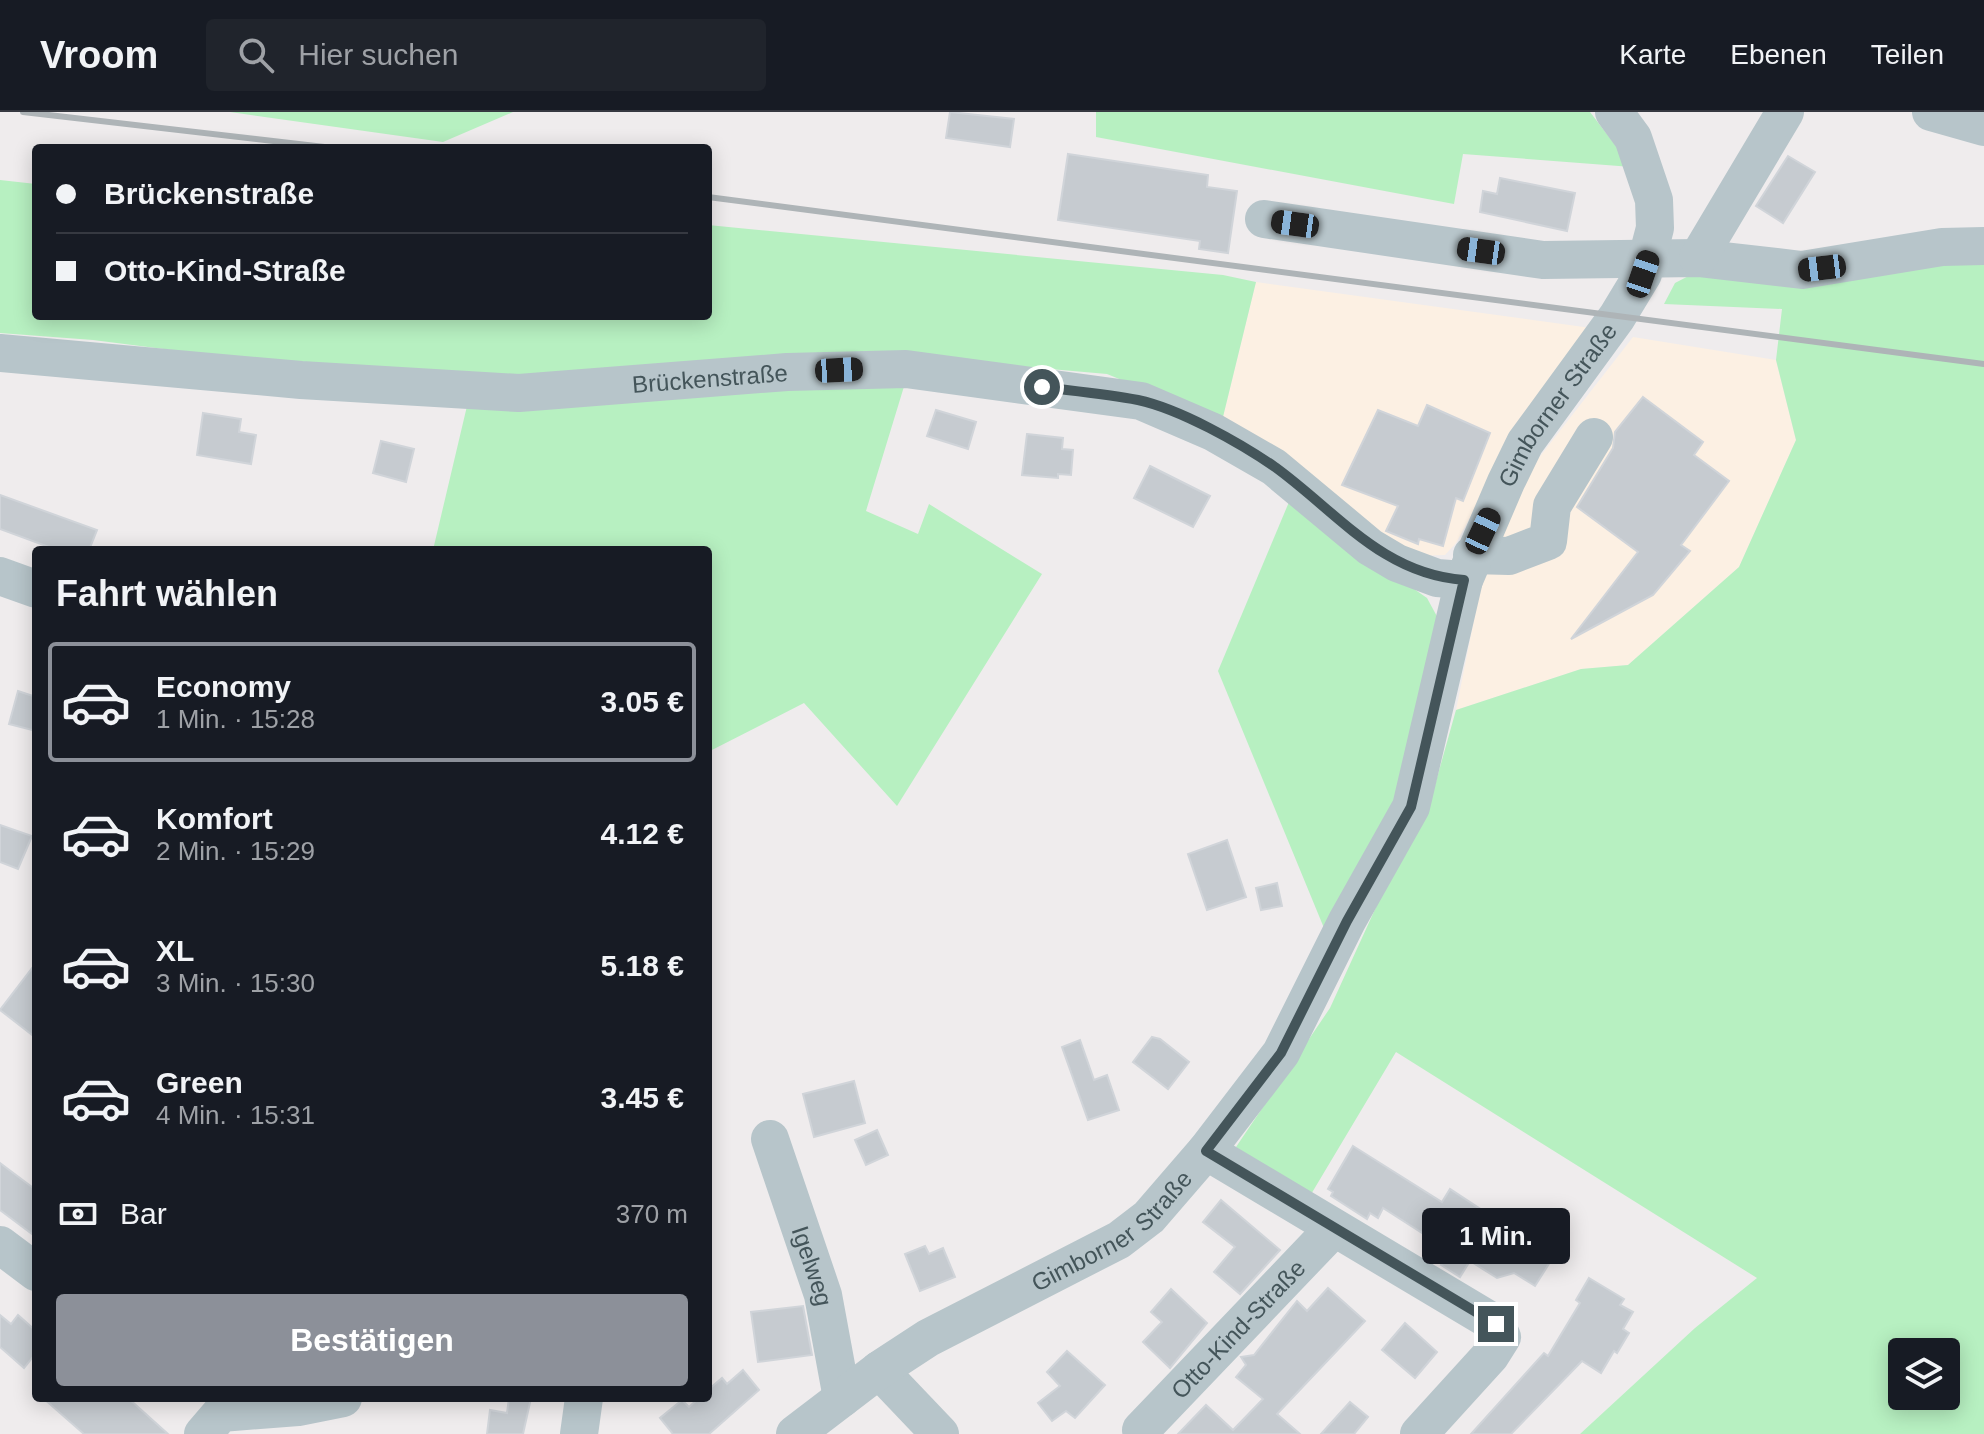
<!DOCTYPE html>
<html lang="de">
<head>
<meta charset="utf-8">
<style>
  body { margin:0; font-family:Arial,sans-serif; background:#20242c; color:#f1f3f6; height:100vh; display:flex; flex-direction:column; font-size:30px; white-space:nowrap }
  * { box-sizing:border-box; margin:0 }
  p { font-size:26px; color:#9ea1a6 }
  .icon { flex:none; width:44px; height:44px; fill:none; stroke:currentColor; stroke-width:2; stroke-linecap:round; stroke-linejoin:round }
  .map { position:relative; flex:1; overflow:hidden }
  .panel { position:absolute; left:32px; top:434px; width:680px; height:856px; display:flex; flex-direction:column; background:#171b24; border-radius:8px; box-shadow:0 4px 20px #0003 }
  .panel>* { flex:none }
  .guide { position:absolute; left:32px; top:32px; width:680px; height:176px; border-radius:8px; box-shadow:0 4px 20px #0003; display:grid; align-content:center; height:176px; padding:0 24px; background:#171b24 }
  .tools { position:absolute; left:1888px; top:1226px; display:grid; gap:16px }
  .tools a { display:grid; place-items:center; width:72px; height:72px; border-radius:8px; background:#171b24; box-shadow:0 4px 20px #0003; font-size:40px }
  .end { position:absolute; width:36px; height:36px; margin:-18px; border:10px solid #44555a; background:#fff; box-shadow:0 0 0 4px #fff }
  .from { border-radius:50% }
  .bubble { position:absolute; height:56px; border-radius:8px; background:#171b24; box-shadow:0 4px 20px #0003; font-size:26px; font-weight:700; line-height:56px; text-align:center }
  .car { position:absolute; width:24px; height:48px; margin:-24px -12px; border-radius:10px; box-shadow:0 0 6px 2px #0007; background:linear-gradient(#222 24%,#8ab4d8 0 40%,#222 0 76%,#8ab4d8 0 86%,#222 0) }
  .guide b { display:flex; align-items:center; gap:28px; height:76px; font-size:30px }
  .guide b+b { border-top:2px solid #363941 }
  .guide i { width:20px; height:20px; background:#f1f3f6 }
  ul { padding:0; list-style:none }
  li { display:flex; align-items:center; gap:24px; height:120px; margin:0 16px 12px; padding:0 8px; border:4px solid transparent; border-radius:8px }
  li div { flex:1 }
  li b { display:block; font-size:30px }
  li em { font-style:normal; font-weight:700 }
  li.selected { border-color:#8c9099 }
  li>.icon { width:72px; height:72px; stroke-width:1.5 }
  h2 { padding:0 24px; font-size:36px; line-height:96px }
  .pay { display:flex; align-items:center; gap:20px; height:88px; padding:0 24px; font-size:30px }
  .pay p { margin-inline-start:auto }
  .button { display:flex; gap:16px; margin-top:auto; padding:16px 24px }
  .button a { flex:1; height:92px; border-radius:8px; background:#8c9099; color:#fff; font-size:32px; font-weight:700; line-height:92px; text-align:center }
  header { display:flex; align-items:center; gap:48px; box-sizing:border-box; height:112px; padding:0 40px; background:#171b24; border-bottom:2px solid #363941 }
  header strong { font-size:38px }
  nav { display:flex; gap:44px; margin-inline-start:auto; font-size:28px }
  .search { width:560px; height:72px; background:#20242c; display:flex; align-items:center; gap:20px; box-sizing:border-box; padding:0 28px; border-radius:8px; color:#9ea1a6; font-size:30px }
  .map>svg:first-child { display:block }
  .commercial { fill:#fcf0e3 }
  .green { fill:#b7f0c1; fill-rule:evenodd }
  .building { fill:#c6cbd0; stroke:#d0d4d9; stroke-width:2 }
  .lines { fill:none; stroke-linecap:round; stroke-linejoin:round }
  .minor { stroke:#b7c5ca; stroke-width:38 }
  .rail { stroke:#aeb4b7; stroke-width:6 }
  .route { stroke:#44555a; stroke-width:10 }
  .labels { text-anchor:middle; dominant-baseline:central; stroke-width:7; stroke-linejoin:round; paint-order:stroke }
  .street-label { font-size:24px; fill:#44555a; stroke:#fff }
</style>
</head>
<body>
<header>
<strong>Vroom</strong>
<div class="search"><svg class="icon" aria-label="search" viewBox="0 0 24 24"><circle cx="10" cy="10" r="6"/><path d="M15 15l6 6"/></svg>Hier suchen</div>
<nav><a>Karte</a><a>Ebenen</a><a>Teilen</a></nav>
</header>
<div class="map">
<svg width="1984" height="1322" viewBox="0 0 1984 1322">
  <rect width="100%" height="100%" fill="#efeced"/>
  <g class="commercial">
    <path d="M1256,170L1591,216L1490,369L1456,431L1445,443L1415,444L1222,309Z"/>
    <path d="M1633,225L1776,248L1796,328L1739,455L1628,553L1581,557L1456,598L1481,473L1513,379Z"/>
  </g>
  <g class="green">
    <path d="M230,0H513L443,30Z"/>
    <path d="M1096,0H1590L1632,55L1463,42L1454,92L1096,25Z"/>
    <path d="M0,68L36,72V204H708V113L1223,163L1256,170L1222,309L1107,262L913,245L866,399L918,422L929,392L1042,462L897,694L804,591L708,640V438H433L467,294L290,253L93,228L0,221Z"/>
    <path d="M1984,140V1322H1580L1695,1216L1757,1166L1396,940L1307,1089L1236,1035L1330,896L1382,782L1426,705L1456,598L1581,557L1628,553L1739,455L1796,328L1776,248L1782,197L1664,192L1675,171L1704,156ZM1902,1240H1946V1284H1902Z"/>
    <path d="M1289,390L1427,486L1440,510L1400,678L1324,816L1218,559Z"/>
  </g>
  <g class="building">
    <path d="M950,0L1014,7L1010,35L946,26Z"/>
    <path d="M1068,42L1208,63L1207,75L1237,79L1228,141L1199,137L1200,129L1058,108Z"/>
    <path d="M1788,44L1815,60L1783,111L1756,94Z"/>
    <path d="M1500,66L1575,81L1567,119L1480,100L1483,79L1497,82Z"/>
    <path d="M1643,285L1703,330L1694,343L1729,369L1681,433L1690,439L1653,483L1571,527L1638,440L1577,395L1613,336L1615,320Z"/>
    <path d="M1427,293L1490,321L1463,389L1456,386L1443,434L1419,427L1418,432L1386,419L1398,394L1342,373L1378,298L1418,314Z"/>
    <path d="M936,298L976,310L968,337L927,324Z"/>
    <path d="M203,301L241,307L239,320L256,323L251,352L197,343Z"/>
    <path d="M1027,322L1063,326L1062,337L1073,338L1071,363L1058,362V366L1022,363Z"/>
    <path d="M381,329L414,337L406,370L373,361Z"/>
    <path d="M1150,354L1210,384L1193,415L1134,386Z"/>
    <path d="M0,383L97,418L89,438H57L0,417Z"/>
    <path d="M18,579L36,585V619L9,612Z"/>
    <path d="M0,713L32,724L18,757L0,750Z"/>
    <path d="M1227,728L1246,785L1207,798L1188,742Z"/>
    <path d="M1277,771L1282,794L1261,798L1256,776Z"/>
    <path d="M36,851V926L0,898Z"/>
    <path d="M1152,925L1160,927L1189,950L1168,977L1133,950Z"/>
    <path d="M1080,928L1094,968L1107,963L1119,998L1088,1008L1062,935Z"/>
    <path d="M854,969L865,1011L814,1025L803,982Z"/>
    <path d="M877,1018L888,1043L866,1053L855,1028Z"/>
    <path d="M1353,1034L1442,1090L1450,1077L1532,1131L1552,1147L1535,1174L1514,1161L1497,1166L1470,1149L1460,1165L1441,1153L1450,1139L1383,1096L1378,1106L1370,1101L1367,1107L1331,1084L1333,1080L1328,1077Z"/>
    <path d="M0,1051L36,1078V1125L0,1098Z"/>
    <path d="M1221,1088L1280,1138L1240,1182L1214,1160L1235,1135L1203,1110Z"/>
    <path d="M925,1134L929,1142L943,1136L955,1165L920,1179L905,1142Z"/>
    <path d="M1589,1166L1624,1187L1620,1193L1633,1200L1623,1217L1629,1221L1617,1241L1614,1239L1601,1261L1582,1249L1511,1322H1471L1544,1241L1548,1244L1580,1191L1576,1188Z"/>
    <path d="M1328,1176L1365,1209L1277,1302L1300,1322H1178L1206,1293L1233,1318L1263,1287L1236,1265L1246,1253L1241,1245L1254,1243L1297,1189L1307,1199Z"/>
    <path d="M1171,1177L1207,1211L1170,1256L1143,1230L1162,1210L1151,1200Z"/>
    <path d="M803,1194L812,1243L758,1250L751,1200Z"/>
    <path d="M0,1203L11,1212L18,1203L36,1219V1241L24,1256L0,1235Z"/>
    <path d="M1405,1211L1437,1240L1415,1266L1382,1238Z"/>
    <path d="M1067,1239L1105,1273L1075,1306L1066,1299L1052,1309L1038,1291L1060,1274L1047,1260Z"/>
    <path d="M743,1258L759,1278L709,1322H673L660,1306L682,1288L689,1295L699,1286H708V1278L722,1266L727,1272Z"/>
    <path d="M43,1286H128L168,1322H84Z"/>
    <path d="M509,1286H531L523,1322H487L490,1298L507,1301Z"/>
    <path d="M1350,1290L1368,1305L1354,1322H1321Z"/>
  </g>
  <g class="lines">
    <g class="minor">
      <path d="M1931,0L1984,15"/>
      <path d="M1264,107L1543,148L1698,146L1802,158L1942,135L1984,134"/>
      <path d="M1698,146L1785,0"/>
      <path id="s1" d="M0,241L301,268L519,281L787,260L906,257L1141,289L1213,320L1274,355L1370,435L1397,451L1437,466L1464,468"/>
      <path d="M1472,443L1509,444L1548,429L1552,394L1594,325"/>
      <path d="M0,464L36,477"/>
      <path id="s2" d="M770,1027L823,1183L842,1286"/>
      <path d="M1206,1039L1496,1212L1502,1225L1490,1244L1419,1322"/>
      <path d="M0,1133L36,1160"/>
      <path d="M879,1258L940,1322"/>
      <path id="s3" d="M1141,1318L1334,1116"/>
      <path d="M203,1322L221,1301L298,1295L343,1286"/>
      <path d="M579,1322L584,1286"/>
      <path id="s4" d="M795,1322L879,1258L928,1226L1119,1128L1149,1105L1206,1039L1281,941L1347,809L1411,695L1464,468L1506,370L1525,331L1617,205L1643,162L1655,116L1654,88L1633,26L1614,0"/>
    </g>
    <g class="rail">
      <path d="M23,0L333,36"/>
      <path d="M708,85L1984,252"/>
    </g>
  </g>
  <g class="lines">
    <path class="route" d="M1042,275C1074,279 1107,282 1138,288C1180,297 1240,331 1275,355C1337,400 1382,462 1464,468L1411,695L1347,809L1281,941L1206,1039L1496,1212"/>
  </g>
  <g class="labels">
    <g class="street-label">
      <text stroke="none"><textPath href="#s1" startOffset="712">Brückenstraße</textPath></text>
      <text stroke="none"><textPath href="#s4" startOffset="1338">Gimborner Straße</textPath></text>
      <text stroke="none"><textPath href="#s4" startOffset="378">Gimborner Straße</textPath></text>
      <text stroke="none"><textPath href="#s2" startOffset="134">Igelweg</textPath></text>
      <text stroke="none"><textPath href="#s3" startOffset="140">Otto-Kind-Straße</textPath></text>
    </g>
  </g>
</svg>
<div class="tools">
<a><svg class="icon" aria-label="layers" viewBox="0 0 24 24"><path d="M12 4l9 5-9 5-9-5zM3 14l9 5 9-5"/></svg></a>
</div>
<i class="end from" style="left:1042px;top:275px"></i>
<i class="end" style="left:1496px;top:1212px"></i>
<div class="bubble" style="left:1422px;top:1096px;width:148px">1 Min.</div>
<i class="car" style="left:1295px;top:112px;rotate:278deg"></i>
<i class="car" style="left:1481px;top:139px;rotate:278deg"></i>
<i class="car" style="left:1822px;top:156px;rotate:263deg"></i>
<i class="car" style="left:1643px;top:162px;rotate:19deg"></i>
<i class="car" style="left:839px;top:258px;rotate:87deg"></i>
<i class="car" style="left:1483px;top:419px;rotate:25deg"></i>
<div class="guide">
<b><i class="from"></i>Brückenstraße</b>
<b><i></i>Otto-Kind-Straße</b>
</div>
<section class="panel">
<h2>Fahrt wählen</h2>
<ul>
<li class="selected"><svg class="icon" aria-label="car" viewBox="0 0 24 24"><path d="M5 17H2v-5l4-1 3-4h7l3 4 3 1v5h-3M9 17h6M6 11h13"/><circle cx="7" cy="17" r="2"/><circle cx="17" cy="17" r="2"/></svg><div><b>Economy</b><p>1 Min. · 15:28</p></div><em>3.05 €</em></li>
<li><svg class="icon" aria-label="car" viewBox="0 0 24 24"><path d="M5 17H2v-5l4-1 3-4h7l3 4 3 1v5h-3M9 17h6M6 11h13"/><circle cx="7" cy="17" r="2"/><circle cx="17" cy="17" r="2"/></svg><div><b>Komfort</b><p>2 Min. · 15:29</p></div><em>4.12 €</em></li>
<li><svg class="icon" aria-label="car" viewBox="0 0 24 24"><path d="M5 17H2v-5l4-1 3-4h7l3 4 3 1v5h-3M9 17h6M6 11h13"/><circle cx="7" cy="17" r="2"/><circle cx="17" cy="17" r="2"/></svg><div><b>XL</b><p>3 Min. · 15:30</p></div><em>5.18 €</em></li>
<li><svg class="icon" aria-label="car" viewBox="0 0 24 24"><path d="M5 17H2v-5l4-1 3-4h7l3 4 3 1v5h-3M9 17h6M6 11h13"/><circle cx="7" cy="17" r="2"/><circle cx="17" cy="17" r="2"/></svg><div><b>Green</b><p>4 Min. · 15:31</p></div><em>3.45 €</em></li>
</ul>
<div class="pay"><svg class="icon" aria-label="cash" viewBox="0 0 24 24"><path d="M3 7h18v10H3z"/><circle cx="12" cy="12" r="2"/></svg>Bar<p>370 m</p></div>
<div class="button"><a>Bestätigen</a></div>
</section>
</div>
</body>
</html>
